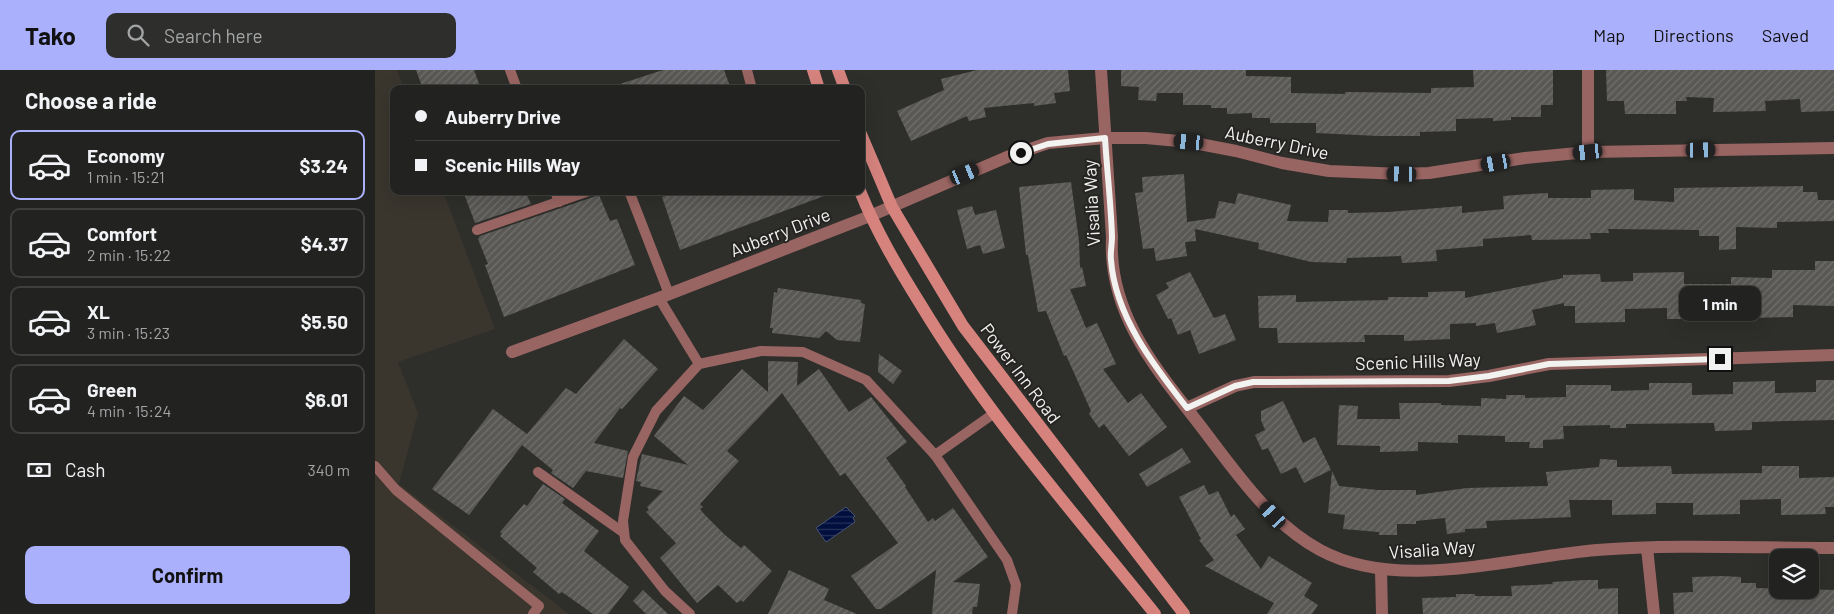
<!DOCTYPE html>
<html lang="en">
<head>
<meta charset="utf-8">
<style>
  body { margin:0; font-family:Barlow,sans-serif; background:#2e2f2d; color:#f1f3f6; height:100vh; display:flex; flex-direction:column; font-size:19px; white-space:nowrap }
  * { box-sizing:border-box; margin:0 }
  p { font-size:16px; color:#a2a4a5 }
  .icon { flex:none; width:28px; height:28px; fill:none; stroke:currentColor; stroke-width:2; stroke-linecap:round; stroke-linejoin:round }
  .map { position:relative; flex:1; overflow:hidden }
  .details { display:flex; flex-direction:column; background:#222220; width:375px }
  .details>* { flex:none }
  .banner { position:absolute; left:15px; top:15px; width:475px; height:110px; border-radius:10px; box-shadow:0 5px 20px #0002,0 0 0 1px #3f3f3e; display:grid; align-content:center; height:110px; padding:0 25px; background:#222220 }
  .controls { position:absolute; left:1394px; top:479px; display:grid; gap:10px }
  .controls a { display:grid; place-items:center; width:50px; height:50px; border-radius:10px; background:#222220; box-shadow:0 5px 20px #0002,0 0 0 1px #3f3f3e; font-size:25px }
  .end { position:absolute; width:22px; height:22px; margin:-11px; border:6px solid #f2f2f0; background:#111; box-shadow:0 0 0 2px #111 }
  .from { border-radius:50% }
  .bubble { position:absolute; height:35px; border-radius:10px; background:#222220; box-shadow:0 5px 20px #0002,0 0 0 1px #3f3f3e; font-size:16px; font-weight:700; line-height:35px; text-align:center }
  .car { position:absolute; width:15px; height:30px; margin:-15px -8px; border-radius:6px; box-shadow:0 0 4px 1px #0007; background:linear-gradient(#222 24%,#8ab4d8 0 40%,#222 0 76%,#8ab4d8 0 86%,#222 0) }
  .banner b { display:flex; align-items:center; gap:18px; height:48px; font-size:19px }
  .banner b+b { border-top:1px solid #3f3f3e }
  .banner i { width:12px; height:12px; background:#f1f3f6 }
  ul { padding:0; list-style:none }
  li { display:flex; align-items:center; gap:15px; height:70px; margin:0 10px 8px; padding:0 15px; border:2px solid #3f3f3e; border-radius:10px }
  li div { flex:1 }
  li b { display:block; font-size:19px }
  li em { font-style:normal; font-weight:700 }
  li.current { border-color:#aab0fc }
  li>.icon { width:45px; height:45px; stroke-width:1.5 }
  h2 { padding:0 25px; font-size:22px; line-height:60px }
  .pay { display:flex; align-items:center; gap:12px; height:55px; padding:0 25px; font-size:19px }
  .pay p { margin-inline-start:auto }
  .cta { display:flex; gap:10px; margin-top:auto; padding:10px 25px }
  .cta a { flex:1; height:58px; border-radius:10px; background:#aab0fc; color:#111; font-size:20px; font-weight:700; line-height:58px; text-align:center }
  header { display:flex; align-items:center; gap:30px; box-sizing:border-box; height:70px; padding:0 25px; background:#aab0fc; color:#111 }
  header strong { font-size:24px }
  nav { display:flex; gap:28px; margin-inline-start:auto; font-size:18px }
  .search { width:350px; height:45px; background:#2e2f2d; display:flex; align-items:center; gap:12px; box-sizing:border-box; padding:0 18px; border-radius:10px; color:#a2a4a5; font-size:19px }
  main { display:flex; flex:1; min-height:0 }
  .map>svg:first-child { display:block }
  .built { fill:#3a362e }
  .water { fill:url(#water-rules); stroke:#495373 }
  .building { fill:url(#building-hatch) }
  .lines { fill:none; stroke-linecap:round; stroke-linejoin:round }
  .service { stroke:#996562; stroke-width:10 }
  .minor { stroke:#996562; stroke-width:12 }
  .tertiary { stroke:#996562; stroke-width:12 }
  .secondary { stroke:#d6837e; stroke-width:12 }
  .route { stroke:#f2f2f0; stroke-width:6 }
  .labels { text-anchor:middle; dominant-baseline:central; stroke-width:4; stroke-linejoin:round; paint-order:stroke }
  .street-label { font-size:18px; fill:#f2f2f0; stroke:#252422 }
</style>
</head>
<body>
<header>
<strong>Tako</strong>
<div class="search"><svg class="icon" aria-label="search" viewBox="0 0 24 24"><circle cx="10" cy="10" r="6"/><path d="M15 15l6 6"/></svg>Search here</div>
<nav><a>Map</a><a>Directions</a><a>Saved</a></nav>
</header>
<main>
<section class="details">
<h2>Choose a ride</h2>
<ul>
<li class="current"><svg class="icon" aria-label="car" viewBox="0 0 24 24"><path d="M5 17H2v-5l4-1 3-4h7l3 4 3 1v5h-3M9 17h6M6 11h13"/><circle cx="7" cy="17" r="2"/><circle cx="17" cy="17" r="2"/></svg><div><b>Economy</b><p>1 min · 15:21</p></div><em>$3.24</em></li>
<li><svg class="icon" aria-label="car" viewBox="0 0 24 24"><path d="M5 17H2v-5l4-1 3-4h7l3 4 3 1v5h-3M9 17h6M6 11h13"/><circle cx="7" cy="17" r="2"/><circle cx="17" cy="17" r="2"/></svg><div><b>Comfort</b><p>2 min · 15:22</p></div><em>$4.37</em></li>
<li><svg class="icon" aria-label="car" viewBox="0 0 24 24"><path d="M5 17H2v-5l4-1 3-4h7l3 4 3 1v5h-3M9 17h6M6 11h13"/><circle cx="7" cy="17" r="2"/><circle cx="17" cy="17" r="2"/></svg><div><b>XL</b><p>3 min · 15:23</p></div><em>$5.50</em></li>
<li><svg class="icon" aria-label="car" viewBox="0 0 24 24"><path d="M5 17H2v-5l4-1 3-4h7l3 4 3 1v5h-3M9 17h6M6 11h13"/><circle cx="7" cy="17" r="2"/><circle cx="17" cy="17" r="2"/></svg><div><b>Green</b><p>4 min · 15:24</p></div><em>$6.01</em></li>
</ul>
<div class="pay"><svg class="icon" aria-label="cash" viewBox="0 0 24 24"><path d="M3 7h18v10H3z"/><circle cx="12" cy="12" r="2"/></svg>Cash<p>340 m</p></div>
<div class="cta"><a>Confirm</a></div>
</section>
<div class="map">
<svg width="1459" height="544" viewBox="0 0 1459 544">
  <defs>
    <pattern id="water-rules" width="6" height="5" patternUnits="userSpaceOnUse" patternTransform="scale(1.25)"><rect width="6" height="5" fill="#000f3d"/><path d="M0 2.5h6" fill="none" stroke="#263259"/></pattern>
    <pattern id="building-hatch" width="6" height="6" patternUnits="userSpaceOnUse" patternTransform="scale(1.25)"><rect width="6" height="6" fill="#595855"/><path d="M-1 1l2-2M0 6l6-6M5 7l2-2" fill="none" stroke="#71706e"/></pattern>
  </defs>
  <rect width="100%" height="100%" fill="#2e2e2b"/>
  <path class="built" d="M0,0H22L29,19H19V121H68L120,259L23,292L43,343L24,414L194,544H0Z"/>
  <path class="water" d="M471,437L480,446L478,448L480,452L451,472L441,458Z"/>
  <g class="building">
    <path d="M41,0H99L106,19H48Z"/>
    <path d="M288,0H349L356,19H240L239,16Z"/>
    <path d="M602,0H693L695,21L679,23L681,33L659,36V33L609,38L611,47L594,51L592,46L536,71L522,41L569,20L566,9Z"/>
    <path d="M746,0H871V6L916,7V23L970,24V22L1056,23V18L1099,17L1098,0H1178V35H1166V47H1136V50L1118,51V48L1081,49V61L1045,62V66H1003L941,63V53H895V48H877V43L852,44V38H836V35H808V23H782L781,31L763,30L764,17L746,16Z"/>
    <path d="M1231,0H1459V41L1426,42L1425,29L1390,31L1391,41L1338,42L1339,28L1311,27L1312,31H1301V44H1250L1249,31H1232Z"/>
    <path d="M809,104L812,152L840,148L844,131L860,134L863,123L916,135L912,151L953,152L954,140H973V143L1013,142L1087,136V143L1129,139L1128,126L1154,124L1173,123V128H1216V120L1259,119V130L1299,132V118L1428,116V122H1442L1443,130H1459V151L1402,152V158L1361,157V179L1344,180V166H1324V160L1233,159L1234,163H1215L1216,169L1157,170L1156,165L1108,169V176L1061,180L1062,191L1027,193L1026,186L972,188L971,193L936,192L883,179L884,173L820,159L821,171L810,172L812,186L781,191L779,178L768,179L760,123L768,122L767,107Z"/>
    <path d="M696,112L704,171L705,198L707,197L711,216L695,219L711,258L722,253L741,294L728,299L753,333L766,323L792,357L754,386L729,354L724,358L714,344L716,341L691,285L689,286L671,241L663,242L653,185H651L644,117Z"/>
    <path d="M88,121H150L156,134L100,153Z"/>
    <path d="M305,121H457V123L305,180L287,127Z"/>
    <path d="M224,125L235,151L242,149L260,195L129,247L110,195L113,194L103,169L105,166Z"/>
    <path d="M597,136L600,145L621,140L630,178L608,184L605,175L592,179L582,140Z"/>
    <path d="M1440,191H1459V236L1418,235V247L1374,248V243L1335,244V249H1292V238L1250,239V252L1200,253V236H1189V233L1157,240L1161,255L1142,259L1122,263L1120,253L1101,256V253L1075,254V269L1029,271V265H989L990,272L903,273L902,258H884L883,226L921,225V232L1013,230V227H1053V222L1090,221V228L1188,208V205L1225,204L1226,212L1258,211V203L1309,202V214H1356V207L1397,208V200H1440Z"/>
    <path d="M815,202L839,248L850,244L861,270L824,284L815,260L803,265L796,248L793,249L781,225L794,218L791,213Z"/>
    <path d="M403,218L486,230V233L490,234L485,272L462,270L451,261L444,268L397,263L398,258H395L399,222L402,223Z"/>
    <path d="M249,269L283,299L247,339L245,338L219,373L253,381L248,408L211,401L198,418L176,403L178,400L147,375L94,445L57,419L118,339L152,364L191,318L201,324Z"/>
    <path d="M504,284L527,301L518,314L503,302Z"/>
    <path d="M393,291L423,292L422,316L444,299L474,342L496,327L532,372L511,388L531,416L530,417L553,452L558,448L560,451L578,438L613,487L578,512L605,514L602,537H598L597,544H557L561,500L506,539H501L476,506L523,473L470,403L465,406L407,323L352,381L364,391L325,434L328,437L325,439L329,444L350,465L366,478L369,475L397,501L368,532L366,530L362,533L343,515L322,533L285,488L301,473L271,442L274,440L272,437L288,421L265,416L266,412L261,411L267,384L313,395L279,366L309,326L328,340L367,299L393,322Z"/>
    <path d="M1441,310H1459V350L1377,352V360L1340,361L1339,353L1251,354V358H1235V355L1188,356L1189,369L1168,370V378H1154L1155,372H1130V366L1083,365V373L1043,372V381L1005,382V376L962,375L964,335L983,336L982,349H1025L1024,333H1066V335L1106,336V328L1131,329V325H1150V328L1191,327V315H1236V321L1274,320V313H1317V325L1358,324V312L1400,311V323L1441,322Z"/>
    <path d="M908,331L928,373L940,367L956,400L929,413L921,397L906,404L893,378L887,380L880,365L890,360L886,350V341Z"/>
    <path d="M807,378L816,392L772,417L764,404Z"/>
    <path d="M1225,389L1242,390V397L1296,396L1297,404L1387,403V396H1424V408L1459,407V437H1450L1451,444L1406,445V429L1365,430V444L1318,445V433H1281V444L1237,445V430H1194L1196,447L1111,451L1112,458L1090,459V462L1072,464L1070,448L1041,451V454H1022V465H1004V462L968,459L970,445L953,443L957,401L964,416L1003,420H1041V425L1092,418L1173,416L1171,402L1224,397Z"/>
    <path d="M168,414L190,429L187,433L224,461L209,481L254,517L233,544H218L187,522L184,524L158,502L162,498L125,466L127,464L125,462L149,434L152,436Z"/>
    <path d="M829,415L834,425L843,421L856,447L859,444L870,459L861,465L886,499L894,486L937,513L929,526L943,535L937,544H892L899,533L830,496L839,490L824,470L826,469L804,427Z"/>
    <path d="M414,500L454,519L449,530L482,544H393Z"/>
    <path d="M1347,506L1366,507V513H1381V518L1459,520V544H1299L1298,523L1318,522L1317,507Z"/>
    <path d="M1210,510H1223V519L1243,518V544H1048L1047,528L1081,527V524H1100V526H1137L1136,516L1178,514L1177,512Z"/>
    <path d="M268,520L293,544H271L258,531Z"/>
  </g>
  <g class="lines">
    <g class="service">
      <path d="M135,0L142,19"/>
      <path d="M372,0L377,19"/>
      <path d="M180,121L184,132"/>
      <path d="M254,121L294,224"/>
      <path d="M102,160L214,121"/>
      <path d="M284,228L324,294"/>
      <path d="M560,385L618,344"/>
      <path d="M0,396L21,420L164,536L158,544"/>
      <path d="M163,402L249,463"/>
      <path d="M315,544L290,521L250,470L248,451L258,387L281,341L324,294L386,281L428,282L491,310L560,385L632,490L641,515L637,544"/>
    </g>
    <g class="minor">
      <path d="M726,0L737,167C733,238 775,292 817,345C855,393 890,450 945,480C1024,523 1136,487 1222,480C1300,474 1381,478 1459,478"/>
      <path d="M1213,0V82"/>
      <path d="M137,282L284,228L495,146"/>
      <path d="M812,338L860,316L879,312L1074,311L1114,306L1174,294L1459,285"/>
      <path d="M1272,478L1279,544"/>
      <path d="M1006,500L1007,544"/>
    </g>
    <path class="tertiary" d="M495,146L632,87L673,73L730,68H771L814,72L861,81L907,93L954,101L1027,104L1054,103L1150,88L1213,82L1459,78"/>
    <g class="secondary">
      <path d="M438,0L444,19"/>
      <path d="M463,0L470,19"/>
      <path d="M486,64L517,137L588,256L809,544"/>
      <path d="M485,121C501,161 523,198 546,235C613,346 699,443 780,544"/>
    </g>
  </g>
  <g class="lines">
    <path class="route" d="M646,83L673,74L730,68C732,101 736,134 737,167C737,175 735,183 736,190C740,246 779,296 812,338L860,316L878,312L1074,311L1114,306L1174,294L1345,289"/>
  </g>
  <g class="labels">
    <g class="street-label">
      <text transform="translate(902 72) rotate(12)">Auberry Drive</text>
      <text transform="translate(716 133) rotate(-93)">Visalia Way</text>
      <text transform="translate(405 162) rotate(-21)">Auberry Drive</text>
      <text transform="translate(1043 291) rotate(-2)">Scenic Hills Way</text>
      <text transform="translate(646 303) rotate(53)">Power Inn Road</text>
      <text transform="translate(1057 479) rotate(-4)">Visalia Way</text>
    </g>
  </g>
</svg>
<div class="controls">
<a><svg class="icon" aria-label="layers" viewBox="0 0 24 24"><path d="M12 4l9 5-9 5-9-5zM3 14l9 5 9-5"/></svg></a>
</div>
<i class="end from" style="left:646px;top:83px"></i>
<i class="end" style="left:1345px;top:289px"></i>
<div class="bubble" style="left:1304px;top:216px;width:82px">1 min</div>
<i class="car" style="left:814px;top:72px;rotate:275deg"></i>
<i class="car" style="left:1326px;top:80px;rotate:89deg"></i>
<i class="car" style="left:1213px;top:82px;rotate:264deg"></i>
<i class="car" style="left:1121px;top:93px;rotate:260deg"></i>
<i class="car" style="left:590px;top:104px;rotate:68deg"></i>
<i class="car" style="left:1027px;top:104px;rotate:271deg"></i>
<i class="car" style="left:898px;top:445px;rotate:318deg"></i>
<div class="banner">
<b><i class="from"></i>Auberry Drive</b>
<b><i></i>Scenic Hills Way</b>
</div>
</div>
</main>
</body>
</html>
